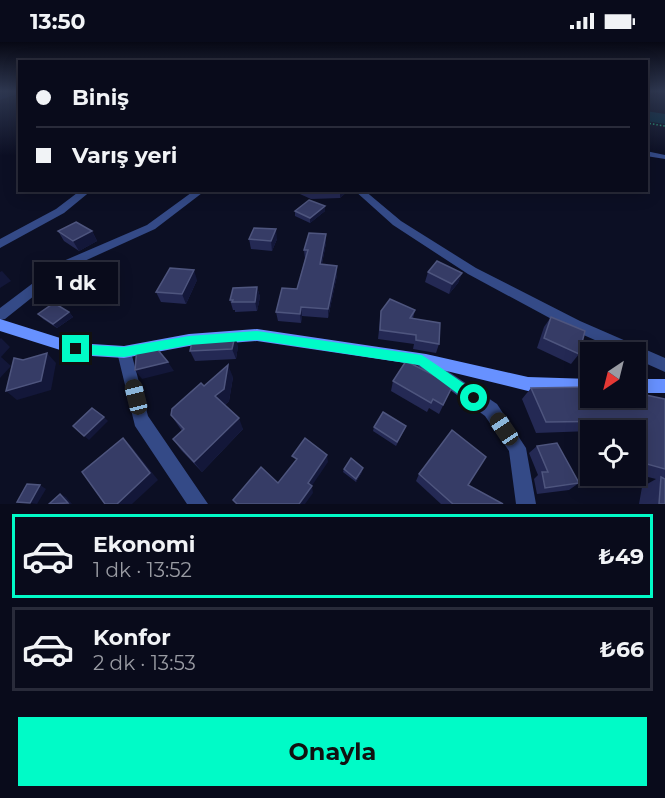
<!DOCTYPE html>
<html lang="tr">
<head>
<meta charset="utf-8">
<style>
  body { margin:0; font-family:Montserrat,sans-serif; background:#121424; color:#f1f3f6; height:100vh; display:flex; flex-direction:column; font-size:22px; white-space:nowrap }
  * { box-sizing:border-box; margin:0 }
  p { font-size:20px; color:#999ba3 }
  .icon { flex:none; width:33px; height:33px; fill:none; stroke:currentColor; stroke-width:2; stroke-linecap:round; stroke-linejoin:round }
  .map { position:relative; height:462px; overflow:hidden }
  .details { display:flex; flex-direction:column; background:#090b1b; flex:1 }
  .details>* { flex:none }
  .hud { position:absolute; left:18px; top:18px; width:630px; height:132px; border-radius:0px; box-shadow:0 3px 15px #0003,0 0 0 2px #292b3a; display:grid; align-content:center; height:132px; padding:0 18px; background:#090b1b }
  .needle { width:39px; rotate:215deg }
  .fabs { position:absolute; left:580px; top:300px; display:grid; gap:12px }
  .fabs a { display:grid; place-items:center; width:66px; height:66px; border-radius:0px; background:#090b1b; box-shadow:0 3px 15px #0003,0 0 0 2px #292b3a; font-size:30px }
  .end { position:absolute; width:27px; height:27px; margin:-14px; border:8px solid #00fbc7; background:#111; box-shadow:0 0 0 3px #111 }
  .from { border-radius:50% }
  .bubble { position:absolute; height:42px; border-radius:0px; background:#090b1b; box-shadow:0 3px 15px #0003,0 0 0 2px #292b3a; font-size:20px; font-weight:700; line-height:42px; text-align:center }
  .car { position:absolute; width:18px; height:36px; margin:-18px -9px; border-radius:8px; box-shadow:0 0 4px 2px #0007; background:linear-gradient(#222 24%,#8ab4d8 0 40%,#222 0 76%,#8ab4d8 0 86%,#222 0) }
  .hud b { display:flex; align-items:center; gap:21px; height:57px; font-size:22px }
  .hud b+b { border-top:2px solid #292b3a }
  .hud i { width:15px; height:15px; background:#f1f3f6 }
  ul { padding:10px 0 0; list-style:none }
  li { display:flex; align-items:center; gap:18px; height:84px; margin:0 12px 9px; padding:0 6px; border:3px solid #292b3a; border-radius:0px }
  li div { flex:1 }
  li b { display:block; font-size:22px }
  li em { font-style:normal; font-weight:700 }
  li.current { border-color:#00fbc7 }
  li>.icon { width:54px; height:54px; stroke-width:1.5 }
  .action { display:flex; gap:12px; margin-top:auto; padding:12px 18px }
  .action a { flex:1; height:69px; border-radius:0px; background:#00fbc7; color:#111; font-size:24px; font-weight:700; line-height:69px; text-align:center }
  .status { display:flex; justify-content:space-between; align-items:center; height:42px; padding:0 30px; background:#090b1b; direction:ltr }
  .status svg { height:16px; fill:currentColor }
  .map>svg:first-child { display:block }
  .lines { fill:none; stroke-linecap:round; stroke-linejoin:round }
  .river { fill:#062f44; fill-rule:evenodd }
  .path { stroke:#25be86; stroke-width:1.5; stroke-dasharray:1.5 2; stroke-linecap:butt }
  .street { fill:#344a87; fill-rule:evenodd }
  .secondary { fill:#6791ff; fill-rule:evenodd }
  .wall { fill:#242954 }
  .shaded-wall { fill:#131739 }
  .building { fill:#363c66; stroke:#4e557e; stroke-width:1.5 }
  .route { fill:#00fbc7 }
</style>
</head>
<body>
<div class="status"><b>13:50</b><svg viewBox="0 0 49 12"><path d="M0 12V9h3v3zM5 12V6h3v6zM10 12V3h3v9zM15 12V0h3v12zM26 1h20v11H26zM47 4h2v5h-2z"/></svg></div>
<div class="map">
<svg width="665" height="462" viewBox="0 0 665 462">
  <rect width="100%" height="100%" fill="#0c0f24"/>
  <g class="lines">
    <path class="river" d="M646,69L665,72V82L646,79Z"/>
    <path class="path" d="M646,81L665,84"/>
    <g class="street">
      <path d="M646,109L665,113V117L646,114Z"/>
      <path d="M81,148H92L64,171L0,206V197L56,167Z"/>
      <path d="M195,148H206L155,187L69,226L5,277L0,278V266L61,220L147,183Z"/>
      <path d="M354,148H364L401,179L476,226L580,279L665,316V330L636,317V310H622L570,287L468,232L393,183Z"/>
      <path d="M124,304L129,306L131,310L148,374L208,462H187L135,384L117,310L119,306Z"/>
      <path d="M422,312L497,362L526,406L536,462H516L509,409L485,374L417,323L415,318L417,313Z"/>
    </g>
    <g class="secondary">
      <path d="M0,277L76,301L124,304L189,292L257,287L426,312L528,335L591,337V351L528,349L426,324L257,299L189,304L124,316L76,313L0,289Z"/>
      <rect x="636" y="337" width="29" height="14"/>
    </g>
  </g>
  <g class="wall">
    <path d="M291,148H349L340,156L311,157Z"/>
    <path d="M325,164V169L310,181L295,174V169Z"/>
    <path d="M58,189H92L97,199L79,209L64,199Z"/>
    <path d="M249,197H277L272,209L251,207Z"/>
    <path d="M326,201L322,222L337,233L328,276L302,274L301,281L278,279L276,270L297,247L305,217L304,208Z"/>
    <path d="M428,230L462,231L458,241L449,252L425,240Z"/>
    <path d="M197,238L186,262L161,260L156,250Z"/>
    <path d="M257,245L260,255L257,269L235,270V268H233L230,258Z"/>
    <path d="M415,268L413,276L439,302L436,311L413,307L414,302L378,297L381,269Z"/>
    <path d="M69,270L73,275L57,286L43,277L38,272Z"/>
    <path d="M551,275L579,312L571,322L537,306L544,285Z"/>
    <path d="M238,304L236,317L195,319L190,309Z"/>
    <path d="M233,335L229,359L225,363L243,387L202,430L181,408L173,397L182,389L171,373L204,344Z"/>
    <path d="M393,339L453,343L439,372L429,366L427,370L391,349Z"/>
    <path d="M531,346L665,357V462H639L642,445L656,437L636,432V388H591V389L536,391L522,357Z"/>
    <path d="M406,384L396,404L373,389L374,385Z"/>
    <path d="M537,404L579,441L569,448L537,452L534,437L538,433L529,411Z"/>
    <path d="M344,427L362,430L356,440L343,430Z"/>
    <path d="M419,432L468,443L503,462H441L416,439Z"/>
  </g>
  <g class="shaded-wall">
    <path d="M8,49H20V51L0,58V51Z"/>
    <path d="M340,148H349L340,156Z"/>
    <path d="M325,164V169L310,181V176Z"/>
    <path d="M276,187L277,197L272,209L271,199Z"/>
    <path d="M92,189L97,199L79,209L73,199Z"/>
    <path d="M326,192V201L320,231V222Z"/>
    <path d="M337,224V233L328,276V267Z"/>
    <path d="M194,228L197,238L186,262L182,252Z"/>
    <path d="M2,229L11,239L0,246V230Z"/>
    <path d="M462,231L458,241L449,252L452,242Z"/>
    <path d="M257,245L260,255L257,269L255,260Z"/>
    <path d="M301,265L302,274L301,281L300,272Z"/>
    <path d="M69,270L73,275L57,286L53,282Z"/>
    <path d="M235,294L238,304L236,317L232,307Z"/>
    <path d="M1,296L10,305L1,315L11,324L0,336V297Z"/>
    <path d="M47,311L56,321L51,348L17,358L6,349Z"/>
    <path d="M168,320L174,329L142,337L135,328Z"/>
    <path d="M228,323L233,335L229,359L221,366L215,354Z"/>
    <path d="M104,375L108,379L89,398L84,394Z"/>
    <path d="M239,376L243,387L202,430L194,420Z"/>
    <path d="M123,396L131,404L158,438L132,462H117Z"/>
    <path d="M327,413L328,420L309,448L308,441Z"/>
    <path d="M363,426L362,430L356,440V437Z"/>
    <path d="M40,443L46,447L37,462L30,461Z"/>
    <path d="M312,444L313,451L305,462H299Z"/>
    <path d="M60,452L66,455L72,462H68Z"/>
  </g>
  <g class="building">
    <path d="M309,158L325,164L310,176L295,169Z"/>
    <path d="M76,180L92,189L73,199L58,189Z"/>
    <path d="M254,186L276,187L271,199L249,197Z"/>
    <path d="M309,191L326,192L320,222L337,224L328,267L301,265L300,272L276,270L282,246L297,247L308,208H304Z"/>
    <path d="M437,219L462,231L452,242L428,230Z"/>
    <path d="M170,226L194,228L182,252L156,250Z"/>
    <path d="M257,245L255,260H232L233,258H230L233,246Z"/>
    <path d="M390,257L415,268L410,276L440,281L439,302L416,298V293L380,288L381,269Z"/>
    <path d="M54,261L69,270L53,282L38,272Z"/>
    <path d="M551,275L585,289L579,312L544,296Z"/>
    <path d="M235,294L232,307L190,309L193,296Z"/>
    <path d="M153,302L168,320L135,328L137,305Z"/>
    <path d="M47,311L41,339L6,349L14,316L23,318Z"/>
    <path d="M406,319L453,343L443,363L433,357L431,361L393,339Z"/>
    <path d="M228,323L224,347L215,354L239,376L194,420L173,397L184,387L171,373L172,367L201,341L204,344Z"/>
    <path d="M591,345V356H636V351L665,357V427L636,419V388H628L625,379L546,380L531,346Z"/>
    <path d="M92,366L104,375L84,394L73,384Z"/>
    <path d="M383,370L406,384L397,400L374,385Z"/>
    <path d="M452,388L486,415L468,443L503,462H453L419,432Z"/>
    <path d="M123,396L150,431L117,462H105L82,430Z"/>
    <path d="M305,396L327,413L308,441L312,444L299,462H237L233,458L261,425L278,441L297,417L292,414Z"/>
    <path d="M557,401L579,441L545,446L542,430H548L537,404Z"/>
    <path d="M351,416L363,426L356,437L344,427Z"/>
    <path d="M661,435L665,437V462H659Z"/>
    <path d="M27,442L40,443L30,461L17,460Z"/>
    <path d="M60,452L68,461L49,462Z"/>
  </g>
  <linearGradient id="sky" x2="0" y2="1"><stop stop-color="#070814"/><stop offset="0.43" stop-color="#2e3750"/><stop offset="1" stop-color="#2e3750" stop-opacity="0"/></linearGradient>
  <rect width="665" height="114" fill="url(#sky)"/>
  <path class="route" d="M257,289L422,313L478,351L480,356L478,360L474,362L469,360L419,323L257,298L189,303L124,315L76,312L70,307L76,302L124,305L189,294Z"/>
</svg>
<div class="fabs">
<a><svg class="needle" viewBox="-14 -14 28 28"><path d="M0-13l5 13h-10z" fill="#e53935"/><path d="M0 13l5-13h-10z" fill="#999ba3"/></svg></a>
<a><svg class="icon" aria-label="locate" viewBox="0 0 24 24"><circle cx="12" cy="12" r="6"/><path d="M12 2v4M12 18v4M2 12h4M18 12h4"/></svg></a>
</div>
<i class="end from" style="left:474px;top:356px"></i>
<i class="end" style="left:76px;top:307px"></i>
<div class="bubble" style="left:34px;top:220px;width:84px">1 dk</div>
<i class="car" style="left:136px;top:355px;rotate:346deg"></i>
<i class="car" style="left:504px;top:387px;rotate:326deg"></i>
<div class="hud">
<b><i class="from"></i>Biniş</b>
<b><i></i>Varış yeri</b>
</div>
</div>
<section class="details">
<ul>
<li class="current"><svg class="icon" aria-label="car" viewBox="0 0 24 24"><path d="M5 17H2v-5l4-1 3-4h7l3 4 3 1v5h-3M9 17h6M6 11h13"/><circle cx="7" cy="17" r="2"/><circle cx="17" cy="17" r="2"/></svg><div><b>Ekonomi</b><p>1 dk · 13:52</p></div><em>₺49</em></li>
<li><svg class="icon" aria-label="car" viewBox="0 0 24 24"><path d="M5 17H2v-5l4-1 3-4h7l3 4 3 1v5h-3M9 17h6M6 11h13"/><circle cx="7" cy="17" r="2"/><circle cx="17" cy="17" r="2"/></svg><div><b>Konfor</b><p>2 dk · 13:53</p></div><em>₺66</em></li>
</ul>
<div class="action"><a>Onayla</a></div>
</section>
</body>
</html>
